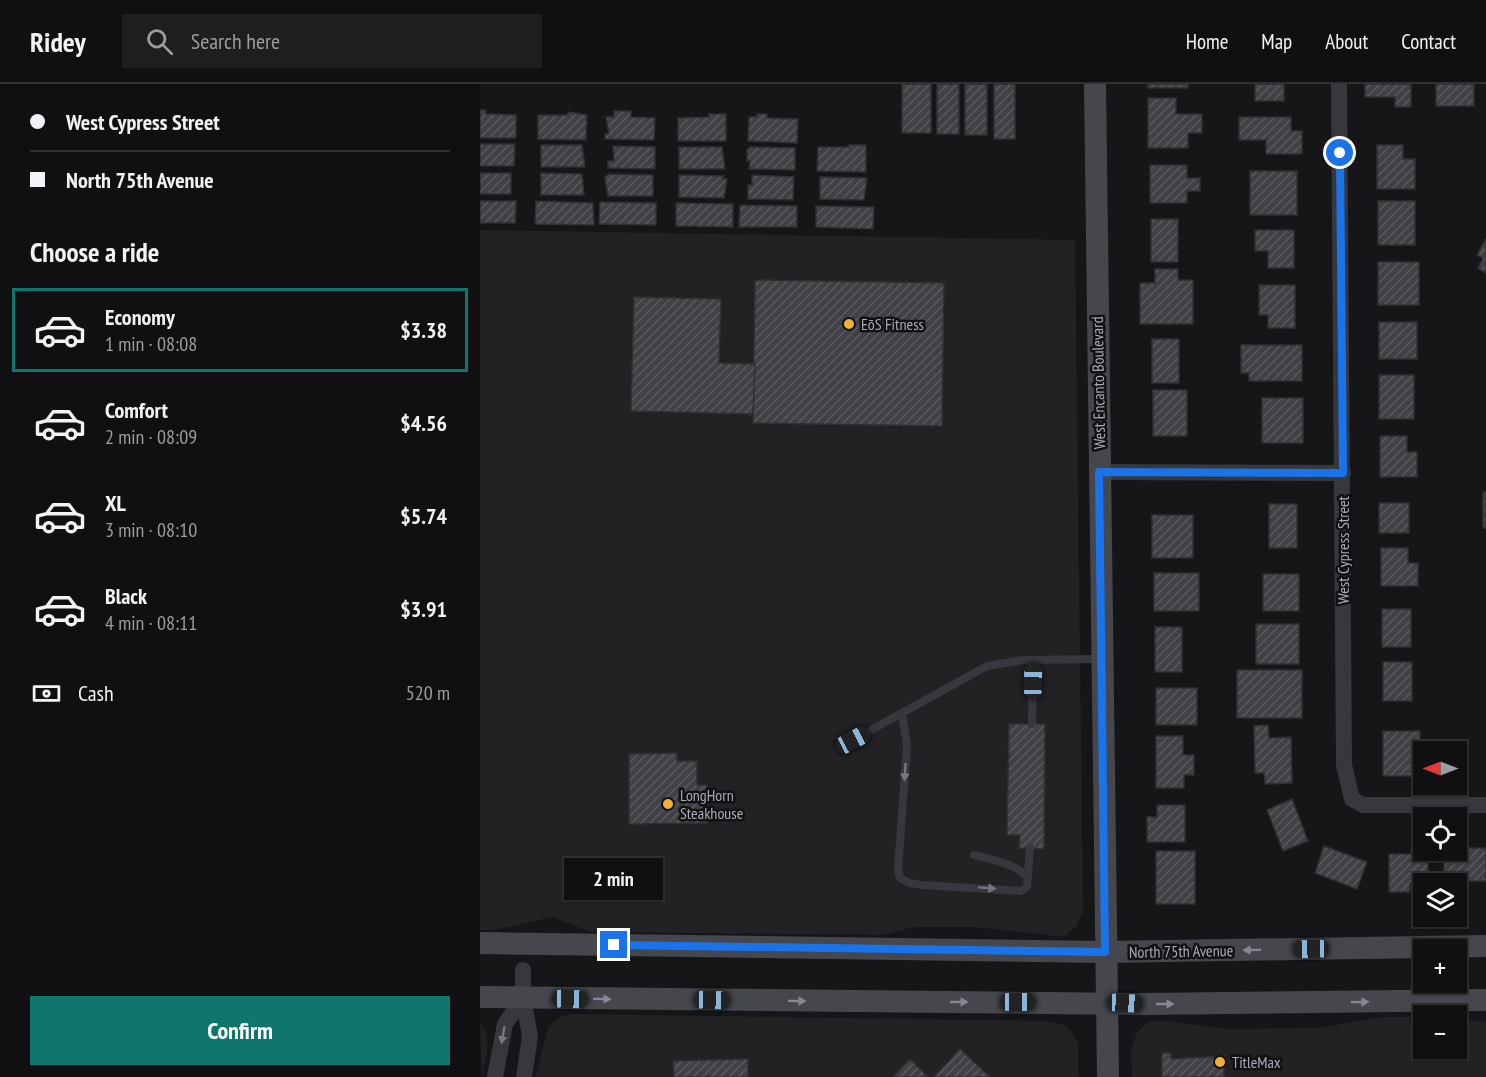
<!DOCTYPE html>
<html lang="en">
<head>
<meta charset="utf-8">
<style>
  body { margin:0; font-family:"PT Sans Narrow",sans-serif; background:#1e1e20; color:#f1f3f6; height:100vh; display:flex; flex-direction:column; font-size:22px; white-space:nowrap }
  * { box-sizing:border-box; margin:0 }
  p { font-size:20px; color:#9c9d9f }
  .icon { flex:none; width:33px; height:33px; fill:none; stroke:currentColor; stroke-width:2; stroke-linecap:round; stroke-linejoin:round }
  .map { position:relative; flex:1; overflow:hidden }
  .side { display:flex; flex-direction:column; background:#101012; width:480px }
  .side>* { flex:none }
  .banner { display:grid; align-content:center; height:132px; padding:0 30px; background:#101012 }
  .needle { width:39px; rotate:270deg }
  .buttons { position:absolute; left:933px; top:657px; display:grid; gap:12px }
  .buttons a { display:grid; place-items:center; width:54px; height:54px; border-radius:0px; background:#101012; box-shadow:0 2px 4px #0004,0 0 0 2px #303032; font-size:30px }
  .end { position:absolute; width:27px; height:27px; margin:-14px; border:8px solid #1a73e8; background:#fff; box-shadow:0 0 0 3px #fff }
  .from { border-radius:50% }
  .bubble { position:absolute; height:42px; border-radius:0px; background:#101012; box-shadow:0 2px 4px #0004,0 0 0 2px #303032; font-size:20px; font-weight:600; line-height:42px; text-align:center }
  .car { position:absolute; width:18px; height:36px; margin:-18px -9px; border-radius:8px; box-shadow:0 0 4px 2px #0007; background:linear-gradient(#222 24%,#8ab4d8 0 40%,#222 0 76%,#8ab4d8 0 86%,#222 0) }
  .banner b { display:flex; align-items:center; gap:21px; height:57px; font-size:22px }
  .banner b+b { border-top:2px solid #303032 }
  .banner i { width:15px; height:15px; background:#f1f3f6 }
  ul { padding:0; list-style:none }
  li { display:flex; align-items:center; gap:18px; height:84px; margin:0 12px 9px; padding:0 18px; border:3px solid transparent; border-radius:0px }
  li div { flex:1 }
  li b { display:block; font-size:22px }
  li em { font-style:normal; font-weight:600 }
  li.selected { border-color:#0f766e }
  li>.icon { width:54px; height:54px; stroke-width:1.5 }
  h2 { padding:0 30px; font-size:27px; line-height:72px }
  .pay { display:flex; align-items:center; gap:15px; height:66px; padding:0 30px; font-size:22px }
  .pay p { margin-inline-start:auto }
  .primary-button { display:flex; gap:12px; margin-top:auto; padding:12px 30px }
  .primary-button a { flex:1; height:69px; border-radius:0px; background:#0f766e; color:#fff; font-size:24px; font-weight:600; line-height:69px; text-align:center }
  header { display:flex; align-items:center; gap:36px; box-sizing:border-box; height:84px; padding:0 30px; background:#101012; border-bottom:2px solid #303032 }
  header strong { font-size:28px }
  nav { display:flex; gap:33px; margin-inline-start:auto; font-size:21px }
  .search { width:420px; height:54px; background:#1e1e20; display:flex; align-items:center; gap:15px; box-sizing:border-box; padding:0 21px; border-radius:0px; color:#9c9d9f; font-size:22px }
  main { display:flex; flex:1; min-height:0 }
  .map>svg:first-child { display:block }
  .built { fill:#222225 }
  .building { fill:url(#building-hatch); stroke:#303034; stroke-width:1.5 }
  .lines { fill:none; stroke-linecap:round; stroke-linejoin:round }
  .lane { stroke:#37383d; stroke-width:8 }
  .street { stroke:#37383d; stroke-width:16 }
  .secondary { stroke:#45474d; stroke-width:22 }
  .oneway { fill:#757881 }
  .oneway2 { fill:#858993 }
  .route { stroke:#1a73e8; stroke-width:8 }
  .poi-dot { fill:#f2b134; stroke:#111113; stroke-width:2 }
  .labels { text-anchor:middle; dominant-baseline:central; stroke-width:5; stroke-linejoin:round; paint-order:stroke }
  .poi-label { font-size:16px; fill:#a8adb8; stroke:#111113; text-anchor:start }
  .street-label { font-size:16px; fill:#a8adb8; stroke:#111113 }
</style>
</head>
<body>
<header>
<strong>Ridey</strong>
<div class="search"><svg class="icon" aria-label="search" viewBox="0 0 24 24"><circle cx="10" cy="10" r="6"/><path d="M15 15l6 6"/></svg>Search here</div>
<nav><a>Home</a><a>Map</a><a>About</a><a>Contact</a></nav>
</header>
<main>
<section class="side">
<div class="banner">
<b><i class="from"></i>West Cypress Street</b>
<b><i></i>North 75th Avenue</b>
</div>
<h2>Choose a ride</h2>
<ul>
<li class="selected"><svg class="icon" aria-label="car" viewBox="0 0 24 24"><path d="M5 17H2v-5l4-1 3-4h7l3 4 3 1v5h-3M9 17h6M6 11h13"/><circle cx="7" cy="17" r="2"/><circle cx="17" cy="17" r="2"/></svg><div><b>Economy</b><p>1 min · 08:08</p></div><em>$3.38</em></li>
<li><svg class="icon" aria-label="car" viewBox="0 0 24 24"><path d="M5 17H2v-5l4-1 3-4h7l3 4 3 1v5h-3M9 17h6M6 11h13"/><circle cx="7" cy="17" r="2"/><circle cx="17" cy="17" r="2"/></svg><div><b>Comfort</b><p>2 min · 08:09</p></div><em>$4.56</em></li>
<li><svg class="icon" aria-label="car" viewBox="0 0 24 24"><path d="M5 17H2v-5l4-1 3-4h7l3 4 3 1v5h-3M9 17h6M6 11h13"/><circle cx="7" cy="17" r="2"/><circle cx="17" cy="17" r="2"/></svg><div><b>XL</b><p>3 min · 08:10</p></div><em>$5.74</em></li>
<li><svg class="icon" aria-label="car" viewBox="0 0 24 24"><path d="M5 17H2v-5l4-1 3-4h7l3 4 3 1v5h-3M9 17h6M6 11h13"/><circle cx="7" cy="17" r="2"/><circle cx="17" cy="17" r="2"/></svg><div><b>Black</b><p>4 min · 08:11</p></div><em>$3.91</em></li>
</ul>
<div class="pay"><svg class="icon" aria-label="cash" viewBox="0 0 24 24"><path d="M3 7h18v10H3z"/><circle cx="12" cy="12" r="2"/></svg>Cash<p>520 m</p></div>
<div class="primary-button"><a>Confirm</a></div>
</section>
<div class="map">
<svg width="1006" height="993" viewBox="0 0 1006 993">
  <defs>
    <pattern id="building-hatch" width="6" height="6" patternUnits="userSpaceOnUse" patternTransform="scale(1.5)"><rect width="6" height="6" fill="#404145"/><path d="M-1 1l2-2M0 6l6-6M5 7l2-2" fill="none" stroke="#595a5e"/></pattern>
  </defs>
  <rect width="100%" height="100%" fill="#161618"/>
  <g class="built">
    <path d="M0,146L595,156L603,828L596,843L586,851L575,852L495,843H433L404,851L111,848L72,833L15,846H0Z"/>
    <path d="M88,930L566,937L582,940L591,947L598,958L599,993H55L68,945L75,936Z"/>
    <path d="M903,933H943L944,964H976L977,935L1006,938V993H652L651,966L657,948L668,939L679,936L746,945L839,944Z"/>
    <path d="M0,940L6,948L8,961L2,993Z"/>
  </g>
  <g class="building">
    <rect x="422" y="0" width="29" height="49"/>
    <rect x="457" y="0" width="22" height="50"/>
    <rect x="485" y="0" width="22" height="51"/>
    <rect x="514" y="0" width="21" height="55"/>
    <rect x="668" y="0" width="40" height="4"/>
    <rect x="775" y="0" width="29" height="17"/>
    <path d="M885,0H931V23H915V13H885Z"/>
    <rect x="956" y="0" width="38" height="22"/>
    <path d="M668,14H696V30H722V49H708V64H668Z"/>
    <path d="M0,26H6V30L36,31V54H0Z"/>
    <path d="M134,27H151V33L175,34L174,56L125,55V50H129L126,33H134Z"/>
    <path d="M88,28L107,31L106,56L58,55V31H88Z"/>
    <path d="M229,30H246V57H198V34L229,33Z"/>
    <path d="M277,30H287V34L318,35L317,59L268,57L269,33H277Z"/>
    <path d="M759,33H811V47H822V70H786V56H759Z"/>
    <path d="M0,60H35L34,82H0Z"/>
    <path d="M61,61H102L105,83H61Z"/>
    <path d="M369,61H386V88L337,87L338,63H369Z"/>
    <path d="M897,61H923V75H935V105H897Z"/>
    <path d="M133,62L175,63V85L128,84V77H134Z"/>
    <path d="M199,63H242L245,85H199Z"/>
    <path d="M270,63L315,64V86L269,85L270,77H267V66Z"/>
    <path d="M670,81H707V94H720V107H707V119H670Z"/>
    <rect x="770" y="87" width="47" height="44"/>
    <rect x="0" y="89" width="31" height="21"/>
    <path d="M61,89L102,90L104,111H61Z"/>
    <path d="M129,90L173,91V112H128L125,93Z"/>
    <path d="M199,91L244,92L243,95H247L244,114L199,113Z"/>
    <path d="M272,91L314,93L313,116L268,115V101H272Z"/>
    <path d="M340,93L387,94L384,116L340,115Z"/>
    <path d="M0,117H36L35,139H0Z"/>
    <path d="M56,117L113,119L114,141L55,140Z"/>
    <rect x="898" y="117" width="37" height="44"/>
    <path d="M120,118L176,119V141L119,140Z"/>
    <path d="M196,119L253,120V143L196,142Z"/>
    <path d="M260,121L317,122V143H259Z"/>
    <path d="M336,122L394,123L393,145L336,143Z"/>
    <rect x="671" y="135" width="27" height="43"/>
    <path d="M775,146H814V184H788V167H775Z"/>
    <path d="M1006,155V189L998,184L1003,174L997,171Z"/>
    <rect x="898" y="178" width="41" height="43"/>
    <path d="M675,185H698V196H713V240H660V199H675Z"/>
    <path d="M275,196L464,199L462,342L273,339Z"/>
    <path d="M779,201H815V244H788V231H779Z"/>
    <path d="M154,213L241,215L239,279L275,280L273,330L151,327Z"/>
    <rect x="899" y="238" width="38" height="37"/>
    <rect x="672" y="255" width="27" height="44"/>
    <path d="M761,261H822V297H769V289H761Z"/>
    <rect x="899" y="291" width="35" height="44"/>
    <rect x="673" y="306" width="34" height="46"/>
    <rect x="782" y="314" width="41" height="45"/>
    <path d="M900,352H927V368H937V393H900Z"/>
    <rect x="1003" y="408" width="3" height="36"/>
    <rect x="899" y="419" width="30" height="30"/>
    <rect x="789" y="420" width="28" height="44"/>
    <rect x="672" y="431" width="41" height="43"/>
    <path d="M901,464H928V479H938V502H901Z"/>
    <rect x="674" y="489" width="45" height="38"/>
    <rect x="783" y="490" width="36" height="37"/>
    <rect x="902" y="525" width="29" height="38"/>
    <rect x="776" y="540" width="43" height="40"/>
    <rect x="675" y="543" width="27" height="45"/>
    <rect x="903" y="578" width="29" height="39"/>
    <rect x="757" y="586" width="65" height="48"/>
    <rect x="676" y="604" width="41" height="37"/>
    <path d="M529,640H565L564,765L539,764L540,751H527Z"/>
    <path d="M788,641L789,654L811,653L812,699L785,700L784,689H775L774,642Z"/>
    <rect x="903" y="647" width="37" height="45"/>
    <path d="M676,652H703V671H714V691H704V704H676Z"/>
    <path d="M197,669V677H217V701H227V739L149,740V670Z"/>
    <path d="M812,715L828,757L803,767L787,726Z"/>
    <path d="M677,721H705V758H667V733H677Z"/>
    <path d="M844,762L887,778L877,805L835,789Z"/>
    <path d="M976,764H1006V797H964V766H976Z"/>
    <rect x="676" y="767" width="39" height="53"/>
    <path d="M909,770H948V799H930V808H909Z"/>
    <path d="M480,965L510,993H454Z"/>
    <path d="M682,969H691V975L744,972V993H682Z"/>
    <path d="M268,975V993H194L193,977Z"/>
    <path d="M430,975L448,993H413Z"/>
  </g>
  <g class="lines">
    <g class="lane">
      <path d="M422,630L427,661L418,786L420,794L429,799L442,801L541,807L547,803L550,764"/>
      <path d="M552,640L553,576"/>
      <path d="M373,656L507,582L543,576L621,575"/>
      <path d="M494,771C512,776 534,779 548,793"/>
    </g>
    <g class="street">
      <path d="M859,0L864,681L872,715L883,721H1006"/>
      <path d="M619,388L863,389"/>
      <path d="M43,886V914L50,952L44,993"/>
      <path d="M15,993L25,940L43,914"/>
    </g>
    <g class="secondary">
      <path d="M615,0L628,993"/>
      <path d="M0,859L625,868L1006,862"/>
      <path d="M0,913L663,920L1006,916"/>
    </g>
  </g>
  <defs><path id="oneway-solid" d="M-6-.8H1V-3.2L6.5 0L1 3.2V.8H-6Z" transform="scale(1.5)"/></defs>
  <g class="oneway">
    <use href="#oneway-solid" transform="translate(425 688) rotate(94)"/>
    <use href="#oneway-solid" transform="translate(507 804) rotate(4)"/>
    <use href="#oneway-solid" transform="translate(23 951) rotate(100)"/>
  </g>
  <g class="oneway2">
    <use href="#oneway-solid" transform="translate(772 866) rotate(179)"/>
    <use href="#oneway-solid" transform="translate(122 915) rotate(1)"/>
    <use href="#oneway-solid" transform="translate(317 917) rotate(1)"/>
    <use href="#oneway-solid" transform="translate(479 918)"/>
    <use href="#oneway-solid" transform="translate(880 918) rotate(-1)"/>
    <use href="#oneway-solid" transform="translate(685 920)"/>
  </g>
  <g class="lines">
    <path class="route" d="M134,861L625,868L619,388L863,389L860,69"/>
  </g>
  <g class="poi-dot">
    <circle cx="369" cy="240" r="6"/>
    <circle cx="188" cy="720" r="6"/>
    <circle cx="740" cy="978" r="6"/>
  </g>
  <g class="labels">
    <g class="poi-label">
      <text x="381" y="240">EōS Fitness</text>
      <text x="200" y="711">LongHorn<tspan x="200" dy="18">Steakhouse</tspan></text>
      <text x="752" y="978">TitleMax</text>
    </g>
    <g class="street-label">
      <text transform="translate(618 299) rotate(-91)">West Encanto Boulevard</text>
      <text transform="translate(863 466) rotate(-90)">West Cypress Street</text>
      <text transform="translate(701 867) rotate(-1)">North 75th Avenue</text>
    </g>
  </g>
</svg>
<div class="buttons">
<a><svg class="needle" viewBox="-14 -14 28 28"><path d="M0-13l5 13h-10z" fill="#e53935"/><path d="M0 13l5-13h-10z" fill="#9c9d9f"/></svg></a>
<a><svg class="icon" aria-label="locate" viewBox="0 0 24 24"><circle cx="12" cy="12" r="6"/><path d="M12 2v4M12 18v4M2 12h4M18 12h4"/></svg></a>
<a><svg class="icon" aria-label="layers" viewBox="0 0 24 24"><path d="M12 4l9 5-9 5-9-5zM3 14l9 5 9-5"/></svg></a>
<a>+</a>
<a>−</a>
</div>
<i class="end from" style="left:860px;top:69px"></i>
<i class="end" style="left:134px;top:861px"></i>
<div class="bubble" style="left:84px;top:774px;width:99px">2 min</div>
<i class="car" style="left:553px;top:597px;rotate:1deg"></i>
<i class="car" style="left:373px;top:656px;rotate:62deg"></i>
<i class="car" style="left:831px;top:865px;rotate:269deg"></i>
<i class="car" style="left:90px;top:915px;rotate:91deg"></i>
<i class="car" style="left:232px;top:916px;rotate:91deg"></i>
<i class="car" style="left:538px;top:918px;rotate:90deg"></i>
<i class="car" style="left:645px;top:919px;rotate:93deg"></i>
</div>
</main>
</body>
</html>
